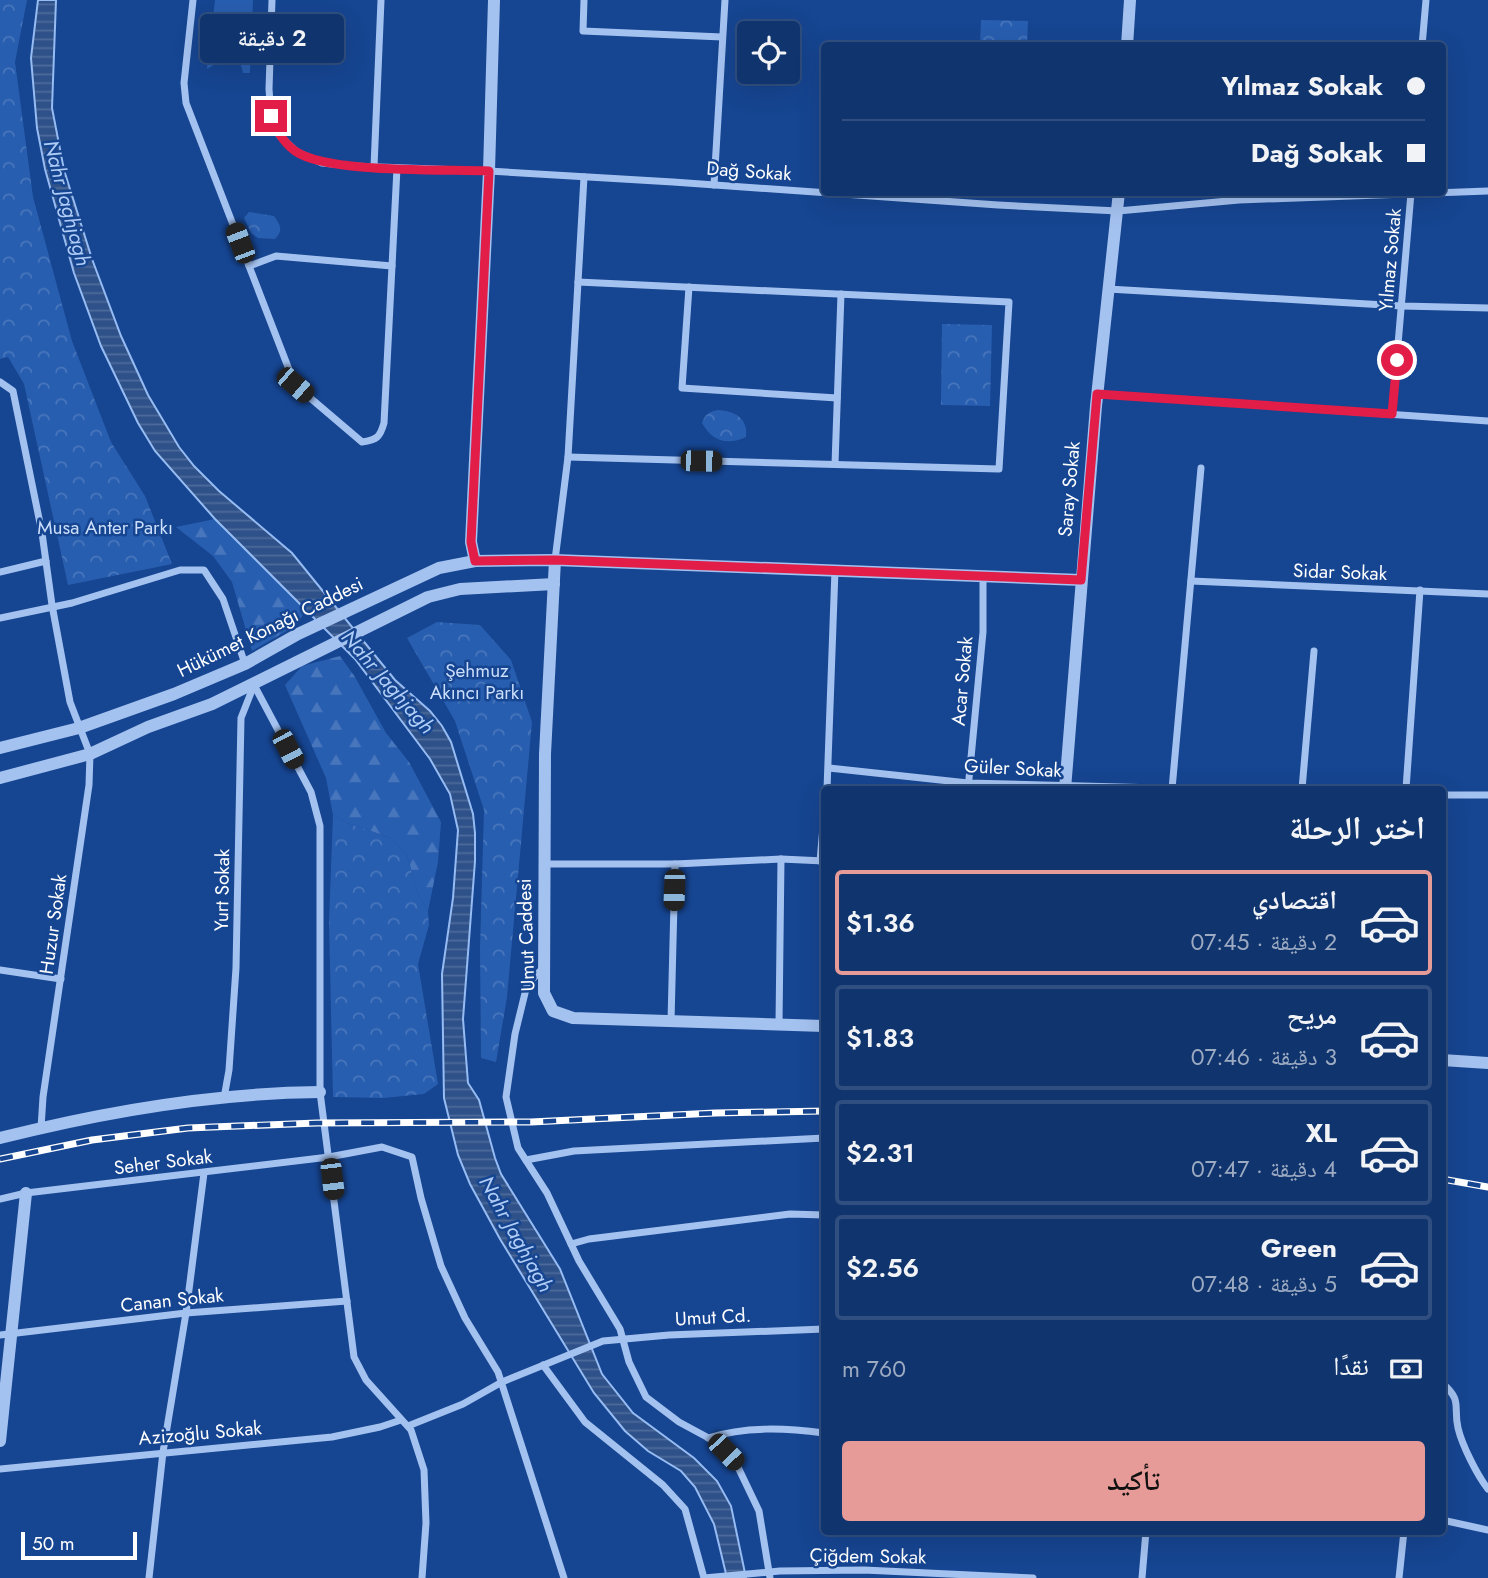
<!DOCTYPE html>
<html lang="ar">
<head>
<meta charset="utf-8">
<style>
  body { margin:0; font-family:Jost,"Noto Naskh Arabic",sans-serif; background:#1e3f75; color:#f1f3f6; direction:rtl; height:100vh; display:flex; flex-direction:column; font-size:26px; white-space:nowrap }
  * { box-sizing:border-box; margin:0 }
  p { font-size:23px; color:#9caac2 }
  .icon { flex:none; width:38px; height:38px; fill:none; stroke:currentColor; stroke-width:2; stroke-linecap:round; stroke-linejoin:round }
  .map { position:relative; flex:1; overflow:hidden; direction:ltr }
  .drawer { position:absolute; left:821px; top:786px; width:625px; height:749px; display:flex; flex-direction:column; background:#10346d; border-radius:7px; box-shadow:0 7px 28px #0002,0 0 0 2px #304f80; direction:rtl }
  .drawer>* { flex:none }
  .top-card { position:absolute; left:821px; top:42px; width:625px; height:154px; border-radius:7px; box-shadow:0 7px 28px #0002,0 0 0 2px #304f80; direction:rtl; display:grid; align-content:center; height:154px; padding:0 21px; background:#10346d }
  .controls { position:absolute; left:737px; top:21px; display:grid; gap:14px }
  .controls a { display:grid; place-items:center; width:63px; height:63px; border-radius:7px; background:#10346d; box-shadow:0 7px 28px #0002,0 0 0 2px #304f80; font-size:35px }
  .scale { position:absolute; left:21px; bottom:18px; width:116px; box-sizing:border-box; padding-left:7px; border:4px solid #fff; border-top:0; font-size:19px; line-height:24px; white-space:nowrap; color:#fff; -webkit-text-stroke:5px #164591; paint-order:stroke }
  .end { position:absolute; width:32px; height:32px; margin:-16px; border:9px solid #e11d48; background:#fff; box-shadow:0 0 0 4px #fff }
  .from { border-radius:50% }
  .bubble { position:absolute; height:49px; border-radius:7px; background:#10346d; box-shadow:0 7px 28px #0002,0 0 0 2px #304f80; font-size:23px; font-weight:600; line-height:49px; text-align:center; direction:rtl }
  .car { position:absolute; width:21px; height:42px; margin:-21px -10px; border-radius:9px; box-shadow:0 0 5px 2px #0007; background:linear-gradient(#222 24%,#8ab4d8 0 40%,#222 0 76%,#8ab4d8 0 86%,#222 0) }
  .top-card b { display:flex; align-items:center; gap:24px; height:66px; font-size:26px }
  .top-card b+b { border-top:2px solid #304f80 }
  .top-card i { width:18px; height:18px; background:#f1f3f6 }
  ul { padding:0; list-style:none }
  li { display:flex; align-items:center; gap:21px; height:105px; margin:0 14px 10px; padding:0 7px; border:4px solid #304f80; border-radius:7px }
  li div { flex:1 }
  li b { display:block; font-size:26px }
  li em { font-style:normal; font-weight:600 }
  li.selected { border-color:#e69b98 }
  li>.icon { width:63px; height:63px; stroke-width:1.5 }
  h2 { padding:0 21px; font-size:32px; line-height:84px }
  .pay { display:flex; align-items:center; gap:18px; height:77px; padding:0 21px; font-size:26px }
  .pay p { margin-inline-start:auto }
  .button { display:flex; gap:14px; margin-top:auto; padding:14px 21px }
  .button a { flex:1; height:80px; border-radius:7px; background:#e69b98; color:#111; font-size:28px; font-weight:600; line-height:80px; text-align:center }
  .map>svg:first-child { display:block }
  .grass { fill:#285eb0 }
  .forest { fill:url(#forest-firs) }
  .park { fill:url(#park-crowns) }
  .water { fill:url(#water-rules); stroke:#96bcf3; stroke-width:2 }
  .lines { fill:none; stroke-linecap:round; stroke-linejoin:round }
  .minor { stroke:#a4c2f0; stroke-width:7 }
  .tertiary { stroke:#a4c2f0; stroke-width:12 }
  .rail-casing { stroke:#fff; stroke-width:7 }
  .rail { stroke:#164591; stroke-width:4.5; stroke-dasharray:13; stroke-linecap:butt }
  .route { stroke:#e11d48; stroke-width:9 }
  .labels { text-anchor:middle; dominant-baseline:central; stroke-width:5; stroke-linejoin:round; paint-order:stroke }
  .street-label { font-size:19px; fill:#fff; stroke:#164591 }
  .park-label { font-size:19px; fill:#cbdefc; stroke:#164591 }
  .water-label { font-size:21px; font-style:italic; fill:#b0cdf7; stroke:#164591 }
</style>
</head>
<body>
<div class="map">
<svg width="1488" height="1578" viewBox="0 0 1488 1578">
  <defs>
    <pattern id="forest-firs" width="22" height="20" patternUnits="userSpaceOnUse" patternTransform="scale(1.75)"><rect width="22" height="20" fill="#285eb0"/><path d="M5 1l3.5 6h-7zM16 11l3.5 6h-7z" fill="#4876bc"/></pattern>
    <pattern id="park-crowns" width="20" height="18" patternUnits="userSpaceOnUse" patternTransform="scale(1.75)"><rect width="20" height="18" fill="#285eb0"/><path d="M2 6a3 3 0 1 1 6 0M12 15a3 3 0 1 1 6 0" fill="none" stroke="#4876bc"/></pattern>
    <pattern id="water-rules" width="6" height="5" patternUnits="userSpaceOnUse" patternTransform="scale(1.75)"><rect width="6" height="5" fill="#2e5189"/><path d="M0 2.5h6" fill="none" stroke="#4d6b9b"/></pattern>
  </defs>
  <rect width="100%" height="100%" fill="#164591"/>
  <path class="grass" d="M215,0H253L250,73H243L239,58L231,54L207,69Z"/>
  <g class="forest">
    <path d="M215,519L306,611L295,626L252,651L232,582L213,556L176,527Z"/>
    <path d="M340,656L355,677L386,733L409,762L441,822L438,862L428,911L418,894L407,855L391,838L347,823L333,815L326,778L285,685L302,666Z"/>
  </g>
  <g class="park">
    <path d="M0,0H27L15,62L33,197L72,341L111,442L145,496L172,564L68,585L24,384L8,357L0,359Z"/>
    <path d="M981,20L1028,21L1027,45H980Z"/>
    <path d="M249,212L274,216C280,225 284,230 275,239L258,238L251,233L244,218Z"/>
    <path d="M942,324L992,325L990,406L941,405Z"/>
    <path d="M718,410C735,411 748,418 746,437C727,446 712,441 702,423C705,414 709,412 718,410Z"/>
    <path d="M437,622L480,625L511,660L532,722L507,997L496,1062L481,1058L480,949L484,810L455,721L407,638Z"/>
    <path d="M333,815L347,823L391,838L407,855L418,894L428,911L429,925L418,964L438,1084L424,1094L383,1098L333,1097L329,922Z"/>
  </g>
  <path class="water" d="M38,0H56L52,108L64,170L92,259L121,336L148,395L179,447L194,466L219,491L292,553L395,680L430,711L442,726L451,742L473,814L475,833V861L463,1019L468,1083L479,1100L495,1158L501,1174L560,1269L602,1374L633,1413L694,1458L717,1481L731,1506L746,1578H727L714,1524L695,1487L681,1471L648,1451L625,1431L594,1393L500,1239L470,1184L458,1155L444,1098L442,974L453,898L458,830L450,794L430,759L355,659L215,519L155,451L138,423L101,346L74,273L45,169L37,128L31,58Z"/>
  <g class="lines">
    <g class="minor">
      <path d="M193,0L184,83L186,103L295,385L362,442C377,440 380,437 384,423L397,168"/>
      <path d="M272,0L269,89L271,116L279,135L297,152L322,163L352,166L489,171L673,182L998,205L1118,211L1239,200L1488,191"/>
      <path d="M584,0L583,31L722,37"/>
      <path d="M1422,46L1426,0"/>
      <path d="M374,167L381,0"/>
      <path d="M714,185L725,0"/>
      <path d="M249,266L276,256L392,266"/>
      <path d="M689,287L682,388L837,398"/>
      <path d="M1108,289L1402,306L1488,308"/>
      <path d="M0,382L13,391L42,533L52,605L70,702L90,754L89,785L43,1097L41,1128"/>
      <path d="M1097,394L1488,421"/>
      <path d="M1392,414L1411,193"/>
      <path d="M568,457L999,469L1009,302L578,282"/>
      <path d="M835,464L841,294"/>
      <path d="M555,560L568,457L584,177"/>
      <path d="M0,572L46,561"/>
      <path d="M1191,581L1488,594"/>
      <path d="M0,618L72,603L180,570H204L223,599L245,664"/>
      <path d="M254,685L311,792L320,826V1092L354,1357L366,1380L411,1430L424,1470L426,1523L422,1578"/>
      <path d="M829,768L968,783L1196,789"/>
      <path d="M827,789L835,570"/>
      <path d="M968,789L983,632V576"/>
      <path d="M1172,789L1201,468"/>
      <path d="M1302,789L1314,651"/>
      <path d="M1406,789L1420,590"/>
      <path d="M1442,795H1488"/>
      <path d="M820,861L824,815"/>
      <path d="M544,864H675L781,859L824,861"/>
      <path d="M544,967L527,985L515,1034L506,1097L518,1148L547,1193L579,1261L620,1329L629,1362L646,1397L679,1422L716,1442L736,1463L759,1511L770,1578"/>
      <path d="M0,970L61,979"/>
      <path d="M671,1021L675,864"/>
      <path d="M779,1024L781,859"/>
      <path d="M224,1098L229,1070L236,968L241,718L254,685"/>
      <path d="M526,1160L574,1151L824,1138"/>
      <path d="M0,1199L26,1193L329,1157L382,1147L412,1157L421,1198L441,1266L465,1318L498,1372L564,1578"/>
      <path d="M571,1244L589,1239L790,1214L824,1215"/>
      <path d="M0,1335L186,1313L347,1301"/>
      <path d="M543,1365L585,1422L663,1485L685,1509L704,1578L780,1571L864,1570L1033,1578"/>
      <path d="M1442,1383C1463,1401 1453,1406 1458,1428C1462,1445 1477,1475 1488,1489"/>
      <path d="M408,1426L463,1404L502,1382L603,1341L669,1335L824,1329"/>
      <path d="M708,1438C746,1426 786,1428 824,1433"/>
      <path d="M0,1469L332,1437L380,1427L401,1420"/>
      <path d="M1442,1520L1488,1530"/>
      <path d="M149,1578L163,1452L186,1313L204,1173"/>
      <path d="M1142,1578L1146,1531"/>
      <path d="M1399,1578L1404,1531"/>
    </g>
    <g class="tertiary">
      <path d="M494,0L489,171L471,542L475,561L555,560L1081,580"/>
      <path d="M1127,46L1130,0"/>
      <path d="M555,560L545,754L544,993L553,1011L573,1018L824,1026"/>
      <path d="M0,748L79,728L174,694L245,664L298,634L439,568L475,561"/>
      <path d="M0,778L90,754L148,727L212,704L428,597L460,589L554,584"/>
      <path d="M1065,789L1096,406L1119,192"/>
      <path d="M1442,1060L1488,1063"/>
      <path d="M0,1138C103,1112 215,1093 320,1092"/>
      <path d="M0,1441L26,1193"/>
    </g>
    <g class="rail-casing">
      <g id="rail">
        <path d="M0,1159L92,1140L188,1128L317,1123L531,1122L715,1113L824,1111"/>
        <path d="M1442,1179L1488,1187"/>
      </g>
    </g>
    <use href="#rail" class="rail"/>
  </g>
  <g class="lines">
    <path class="route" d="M271,116C277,131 282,141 295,151C328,174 445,169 489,171L471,542L475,561L555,560L1081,580L1097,394L1392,414L1397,360"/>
  </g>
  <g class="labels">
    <g class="street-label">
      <text transform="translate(749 171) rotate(4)">Dağ Sokak</text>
      <text transform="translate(1390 260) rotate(-85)">Yılmaz Sokak</text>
      <text transform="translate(1069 489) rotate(-85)">Saray Sokak</text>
      <text transform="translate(1340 572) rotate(2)">Sidar Sokak</text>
      <text transform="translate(270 627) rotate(-26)">Hükümet Konağı Caddesi</text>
      <text transform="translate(962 681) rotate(-85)">Acar Sokak</text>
      <text transform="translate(1013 768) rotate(3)">Güler Sokak</text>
      <text transform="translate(222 890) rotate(-89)">Yurt Sokak</text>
      <text transform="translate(53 924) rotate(-82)">Huzur Sokak</text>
      <text transform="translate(526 935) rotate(-92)">Umut Caddesi</text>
      <text transform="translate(163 1162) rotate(-7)">Seher Sokak</text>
      <text transform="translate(172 1300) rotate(-6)">Canan Sokak</text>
      <text transform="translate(713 1317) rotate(-3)">Umut Cd.</text>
      <text transform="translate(200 1433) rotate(-5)">Azizoğlu Sokak</text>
      <text transform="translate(868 1556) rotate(1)">Çiğdem Sokak</text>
    </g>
    <g class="park-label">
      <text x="105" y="527">Musa Anter Parkı</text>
      <text x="477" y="670">Şehmuz<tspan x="477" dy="22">Akıncı Parkı</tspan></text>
    </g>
    <g class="water-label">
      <text transform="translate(67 203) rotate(75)">Nahr Jaghjagh</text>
      <text transform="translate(388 682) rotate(49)">Nahr Jaghjagh</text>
      <text transform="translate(516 1234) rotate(61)">Nahr Jaghjagh</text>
    </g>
  </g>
</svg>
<div class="controls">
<a><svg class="icon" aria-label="locate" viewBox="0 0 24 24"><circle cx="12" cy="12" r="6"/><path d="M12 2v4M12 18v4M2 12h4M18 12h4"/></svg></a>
</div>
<div class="scale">50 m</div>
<i class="end from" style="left:1397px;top:360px"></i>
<i class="end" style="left:271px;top:116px"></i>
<div class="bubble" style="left:200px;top:14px;width:144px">2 دقيقة</div>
<i class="car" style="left:240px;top:243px;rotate:339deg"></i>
<i class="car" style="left:295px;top:385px;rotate:131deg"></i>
<i class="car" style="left:701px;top:461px;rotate:91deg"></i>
<i class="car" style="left:288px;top:749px;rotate:152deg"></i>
<i class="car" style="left:674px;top:890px;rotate:182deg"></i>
<i class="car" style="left:332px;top:1179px;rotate:173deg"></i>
<i class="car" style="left:726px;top:1452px;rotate:136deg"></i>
<div class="top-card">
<b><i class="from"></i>Yılmaz Sokak</b>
<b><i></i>Dağ Sokak</b>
</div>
<section class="drawer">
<h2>اختر الرحلة</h2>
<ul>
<li class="selected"><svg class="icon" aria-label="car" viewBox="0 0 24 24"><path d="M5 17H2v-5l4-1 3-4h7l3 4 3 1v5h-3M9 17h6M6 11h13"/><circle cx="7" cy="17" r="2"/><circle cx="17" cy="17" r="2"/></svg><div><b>اقتصادي</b><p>2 دقيقة · 07:45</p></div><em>$1.36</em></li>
<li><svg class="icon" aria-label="car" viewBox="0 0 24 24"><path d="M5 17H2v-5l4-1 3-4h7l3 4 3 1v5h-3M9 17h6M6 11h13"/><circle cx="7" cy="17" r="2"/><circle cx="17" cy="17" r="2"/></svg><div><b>مريح</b><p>3 دقيقة · 07:46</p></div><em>$1.83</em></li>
<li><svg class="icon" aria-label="car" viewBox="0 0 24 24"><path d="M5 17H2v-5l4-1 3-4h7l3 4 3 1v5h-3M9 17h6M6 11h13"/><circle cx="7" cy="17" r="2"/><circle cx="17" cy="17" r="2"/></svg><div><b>XL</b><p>4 دقيقة · 07:47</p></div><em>$2.31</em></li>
<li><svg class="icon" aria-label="car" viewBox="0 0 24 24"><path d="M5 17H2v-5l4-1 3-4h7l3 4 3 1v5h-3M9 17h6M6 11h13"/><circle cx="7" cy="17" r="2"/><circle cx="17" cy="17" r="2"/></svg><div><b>Green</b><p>5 دقيقة · 07:48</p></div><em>$2.56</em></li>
</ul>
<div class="pay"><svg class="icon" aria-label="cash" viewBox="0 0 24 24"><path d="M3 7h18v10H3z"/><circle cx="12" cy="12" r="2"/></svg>نقدًا<p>760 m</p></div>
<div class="button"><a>تأكيد</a></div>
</section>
</div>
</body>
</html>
